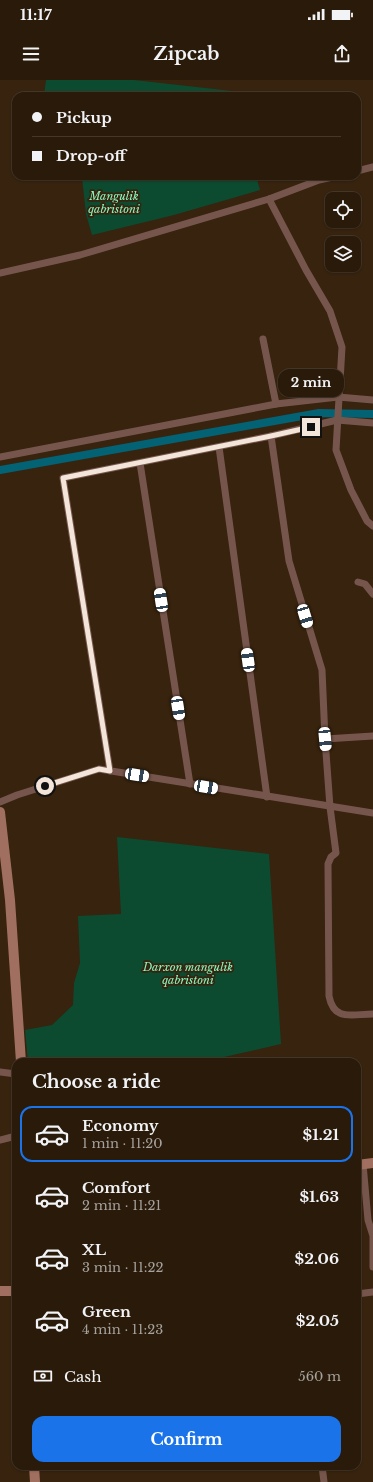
<!DOCTYPE html>
<html lang="en">
<head>
<meta charset="utf-8">
<style>
  body { margin:0; font-family:"Libre Baskerville",serif; background:#312313; color:#f1f3f6; height:100vh; display:flex; flex-direction:column; font-size:15px; white-space:nowrap }
  * { box-sizing:border-box; margin:0 }
  p { font-size:13px; color:#a5a19c }
  .icon { flex:none; width:22px; height:22px; fill:none; stroke:currentColor; stroke-width:2; stroke-linecap:round; stroke-linejoin:round }
  .map { position:relative; flex:1; overflow:hidden }
  .panel { position:absolute; left:12px; top:978px; width:349px; height:412px; display:flex; flex-direction:column; background:#291a0a; border-radius:12px; box-shadow:0 1px 3px #0004,0 0 0 1px #45382b }
  .panel>* { flex:none }
  .guide { position:absolute; left:12px; top:12px; width:349px; height:88px; border-radius:12px; box-shadow:0 1px 3px #0004,0 0 0 1px #45382b; display:grid; align-content:center; height:88px; padding:0 20px; background:#291a0a }
  .buttons { position:absolute; left:325px; top:112px; display:grid; gap:8px }
  .buttons a { display:grid; place-items:center; width:36px; height:36px; border-radius:8px; background:#291a0a; box-shadow:0 1px 3px #0004,0 0 0 1px #45382b; font-size:20px }
  .end { position:absolute; width:18px; height:18px; margin:-9px; border:5px solid #f3e5d9; background:#111; box-shadow:0 0 0 2px #111 }
  .from { border-radius:50% }
  .bubble { position:absolute; height:28px; border-radius:12px; background:#291a0a; box-shadow:0 1px 3px #0004,0 0 0 1px #45382b; font-size:13px; font-weight:700; line-height:28px; text-align:center }
  .car { position:absolute; width:12px; height:24px; margin:-12px -6px; border-radius:5px; box-shadow:0 0 3px 1px #0007; background:linear-gradient(#fff 24%,#345 0 40%,#fff 0 76%,#345 0 86%,#fff 0) }
  .guide b { display:flex; align-items:center; gap:14px; height:38px; font-size:15px }
  .guide b+b { border-top:1px solid #45382b }
  .guide i { width:10px; height:10px; background:#f1f3f6 }
  ul { padding:0; list-style:none }
  li { display:flex; align-items:center; gap:12px; height:56px; margin:0 8px 6px; padding:0 12px; border:2px solid transparent; border-radius:12px }
  li div { flex:1 }
  li b { display:block; font-size:15px }
  li em { font-style:normal; font-weight:700 }
  li.selected { border-color:#1a73e8 }
  li>.icon { width:36px; height:36px; stroke-width:1.5 }
  h2 { padding:0 20px; font-size:18px; line-height:48px }
  .pay { display:flex; align-items:center; gap:10px; height:44px; padding:0 20px; font-size:15px }
  .pay p { margin-inline-start:auto }
  .action { display:flex; gap:8px; margin-top:auto; padding:8px 20px }
  .action a { flex:1; height:46px; border-radius:12px; background:#1a73e8; color:#fff; font-size:16px; font-weight:700; line-height:46px; text-align:center }
  .status { display:flex; justify-content:space-between; align-items:center; height:28px; padding:0 20px; background:#291a0a; direction:ltr }
  .status svg { height:11px; fill:currentColor }
  header { display:flex; justify-content:space-between; align-items:center; height:52px; padding:0 20px; background:#291a0a; font-size:18px; font-weight:700 }
  .map>svg:first-child { display:block }
  .green { fill:#0c4b30 }
  .lines { fill:none; stroke-linecap:round; stroke-linejoin:round }
  .canal { stroke:#036273; stroke-width:8 }
  .street { stroke:#76564c; stroke-width:7 }
  .secondary { stroke:#a16f60; stroke-width:10 }
  .route { stroke:#f3e5d9; stroke-width:5 }
  .labels { text-anchor:middle; dominant-baseline:central; stroke-width:3.5; stroke-linejoin:round; paint-order:stroke }
  .park-label { font-size:11px; font-style:italic; fill:#8af8bf; stroke:#37230e }
</style>
</head>
<body>
<div class="status"><b>11:17</b><svg viewBox="0 0 49 12"><path d="M0 12V9h3v3zM5 12V6h3v6zM10 12V3h3v9zM15 12V0h3v12zM26 1h20v11H26zM47 4h2v5h-2z"/></svg></div>
<header><svg class="icon" aria-label="menu" viewBox="0 0 24 24"><path d="M4 6h16M4 12h16M4 18h16"/></svg>Zipcab<svg class="icon" aria-label="share" viewBox="0 0 24 24"><path d="M12 15V3M7 8l5-5 5 5M5 13v7h14v-7"/></svg></header>
<div class="map">
<svg width="373" height="1402" viewBox="0 0 373 1402">
  <rect width="100%" height="100%" fill="#37230e"/>
  <g class="green">
    <path d="M46,0H134L232,11L230,16H44Z"/>
    <path d="M69,96H256L260,110L174,135L92,155L86,134L82,98Z"/>
    <path d="M117,757L269,774L281,964L202,982H28L25,950L52,945L73,925L74,903L80,883L78,836L121,834Z"/>
  </g>
  <g class="lines">
    <path class="canal" d="M0,390L319,333L373,334"/>
    <g class="street">
      <path d="M357,91L373,87"/>
      <path d="M269,119L306,190L330,231L342,267L336,370L351,410L367,441L373,446"/>
      <path d="M0,193L80,175L269,119L319,100L337,96"/>
      <path d="M263,259L276,324"/>
      <path d="M271,356L289,481L322,590L325,659"/>
      <path d="M219,367L267,717"/>
      <path d="M0,377L276,324L338,317L373,320"/>
      <path d="M140,383L190,704"/>
      <path d="M358,502L365,504L373,514"/>
      <path d="M373,656L325,659L330,727L336,773L331,777L328,784L329,916C334,942 352,934 373,934"/>
      <path d="M110,691L63,398L271,356L337,340L373,343"/>
      <path d="M0,722L17,715L99,689L373,733"/>
      <path d="M0,992L16,994"/>
      <path d="M0,1060L16,1056"/>
      <path d="M363,1084L368,1140L373,1156V1187"/>
      <path d="M357,1214L373,1212"/>
      <path d="M322,1386L324,1402"/>
    </g>
    <g class="secondary">
      <path d="M0,732L10,820L21,982"/>
      <path d="M357,1085L373,1083"/>
      <path d="M0,1211H16"/>
      <path d="M34,1386L35,1402"/>
    </g>
  </g>
  <g class="lines">
    <path class="route" d="M45,706L99,689L110,691L63,398L271,356L311,347"/>
  </g>
  <g class="labels">
    <g class="park-label">
      <text x="114" y="116">Mangulik<tspan x="114" dy="13">qabristoni</tspan></text>
      <text x="188" y="887">Darxon mangulik<tspan x="188" dy="13">qabristoni</tspan></text>
    </g>
  </g>
</svg>
<div class="buttons">
<a><svg class="icon" aria-label="locate" viewBox="0 0 24 24"><circle cx="12" cy="12" r="6"/><path d="M12 2v4M12 18v4M2 12h4M18 12h4"/></svg></a>
<a><svg class="icon" aria-label="layers" viewBox="0 0 24 24"><path d="M12 4l9 5-9 5-9-5zM3 14l9 5 9-5"/></svg></a>
</div>
<i class="end from" style="left:45px;top:706px"></i>
<i class="end" style="left:311px;top:347px"></i>
<div class="bubble" style="left:278px;top:289px;width:66px">2 min</div>
<i class="car" style="left:161px;top:520px;rotate:351deg"></i>
<i class="car" style="left:305px;top:536px;rotate:163deg"></i>
<i class="car" style="left:248px;top:580px;rotate:352deg"></i>
<i class="car" style="left:178px;top:628px;rotate:171deg"></i>
<i class="car" style="left:325px;top:659px;rotate:175deg"></i>
<i class="car" style="left:137px;top:695px;rotate:99deg"></i>
<i class="car" style="left:206px;top:707px;rotate:100deg"></i>
<div class="guide">
<b><i class="from"></i>Pickup</b>
<b><i></i>Drop-off</b>
</div>
<section class="panel">
<h2>Choose a ride</h2>
<ul>
<li class="selected"><svg class="icon" aria-label="car" viewBox="0 0 24 24"><path d="M5 17H2v-5l4-1 3-4h7l3 4 3 1v5h-3M9 17h6M6 11h13"/><circle cx="7" cy="17" r="2"/><circle cx="17" cy="17" r="2"/></svg><div><b>Economy</b><p>1 min · 11:20</p></div><em>$1.21</em></li>
<li><svg class="icon" aria-label="car" viewBox="0 0 24 24"><path d="M5 17H2v-5l4-1 3-4h7l3 4 3 1v5h-3M9 17h6M6 11h13"/><circle cx="7" cy="17" r="2"/><circle cx="17" cy="17" r="2"/></svg><div><b>Comfort</b><p>2 min · 11:21</p></div><em>$1.63</em></li>
<li><svg class="icon" aria-label="car" viewBox="0 0 24 24"><path d="M5 17H2v-5l4-1 3-4h7l3 4 3 1v5h-3M9 17h6M6 11h13"/><circle cx="7" cy="17" r="2"/><circle cx="17" cy="17" r="2"/></svg><div><b>XL</b><p>3 min · 11:22</p></div><em>$2.06</em></li>
<li><svg class="icon" aria-label="car" viewBox="0 0 24 24"><path d="M5 17H2v-5l4-1 3-4h7l3 4 3 1v5h-3M9 17h6M6 11h13"/><circle cx="7" cy="17" r="2"/><circle cx="17" cy="17" r="2"/></svg><div><b>Green</b><p>4 min · 11:23</p></div><em>$2.05</em></li>
</ul>
<div class="pay"><svg class="icon" aria-label="cash" viewBox="0 0 24 24"><path d="M3 7h18v10H3z"/><circle cx="12" cy="12" r="2"/></svg>Cash<p>560 m</p></div>
<div class="action"><a>Confirm</a></div>
</section>
</div>
</body>
</html>
